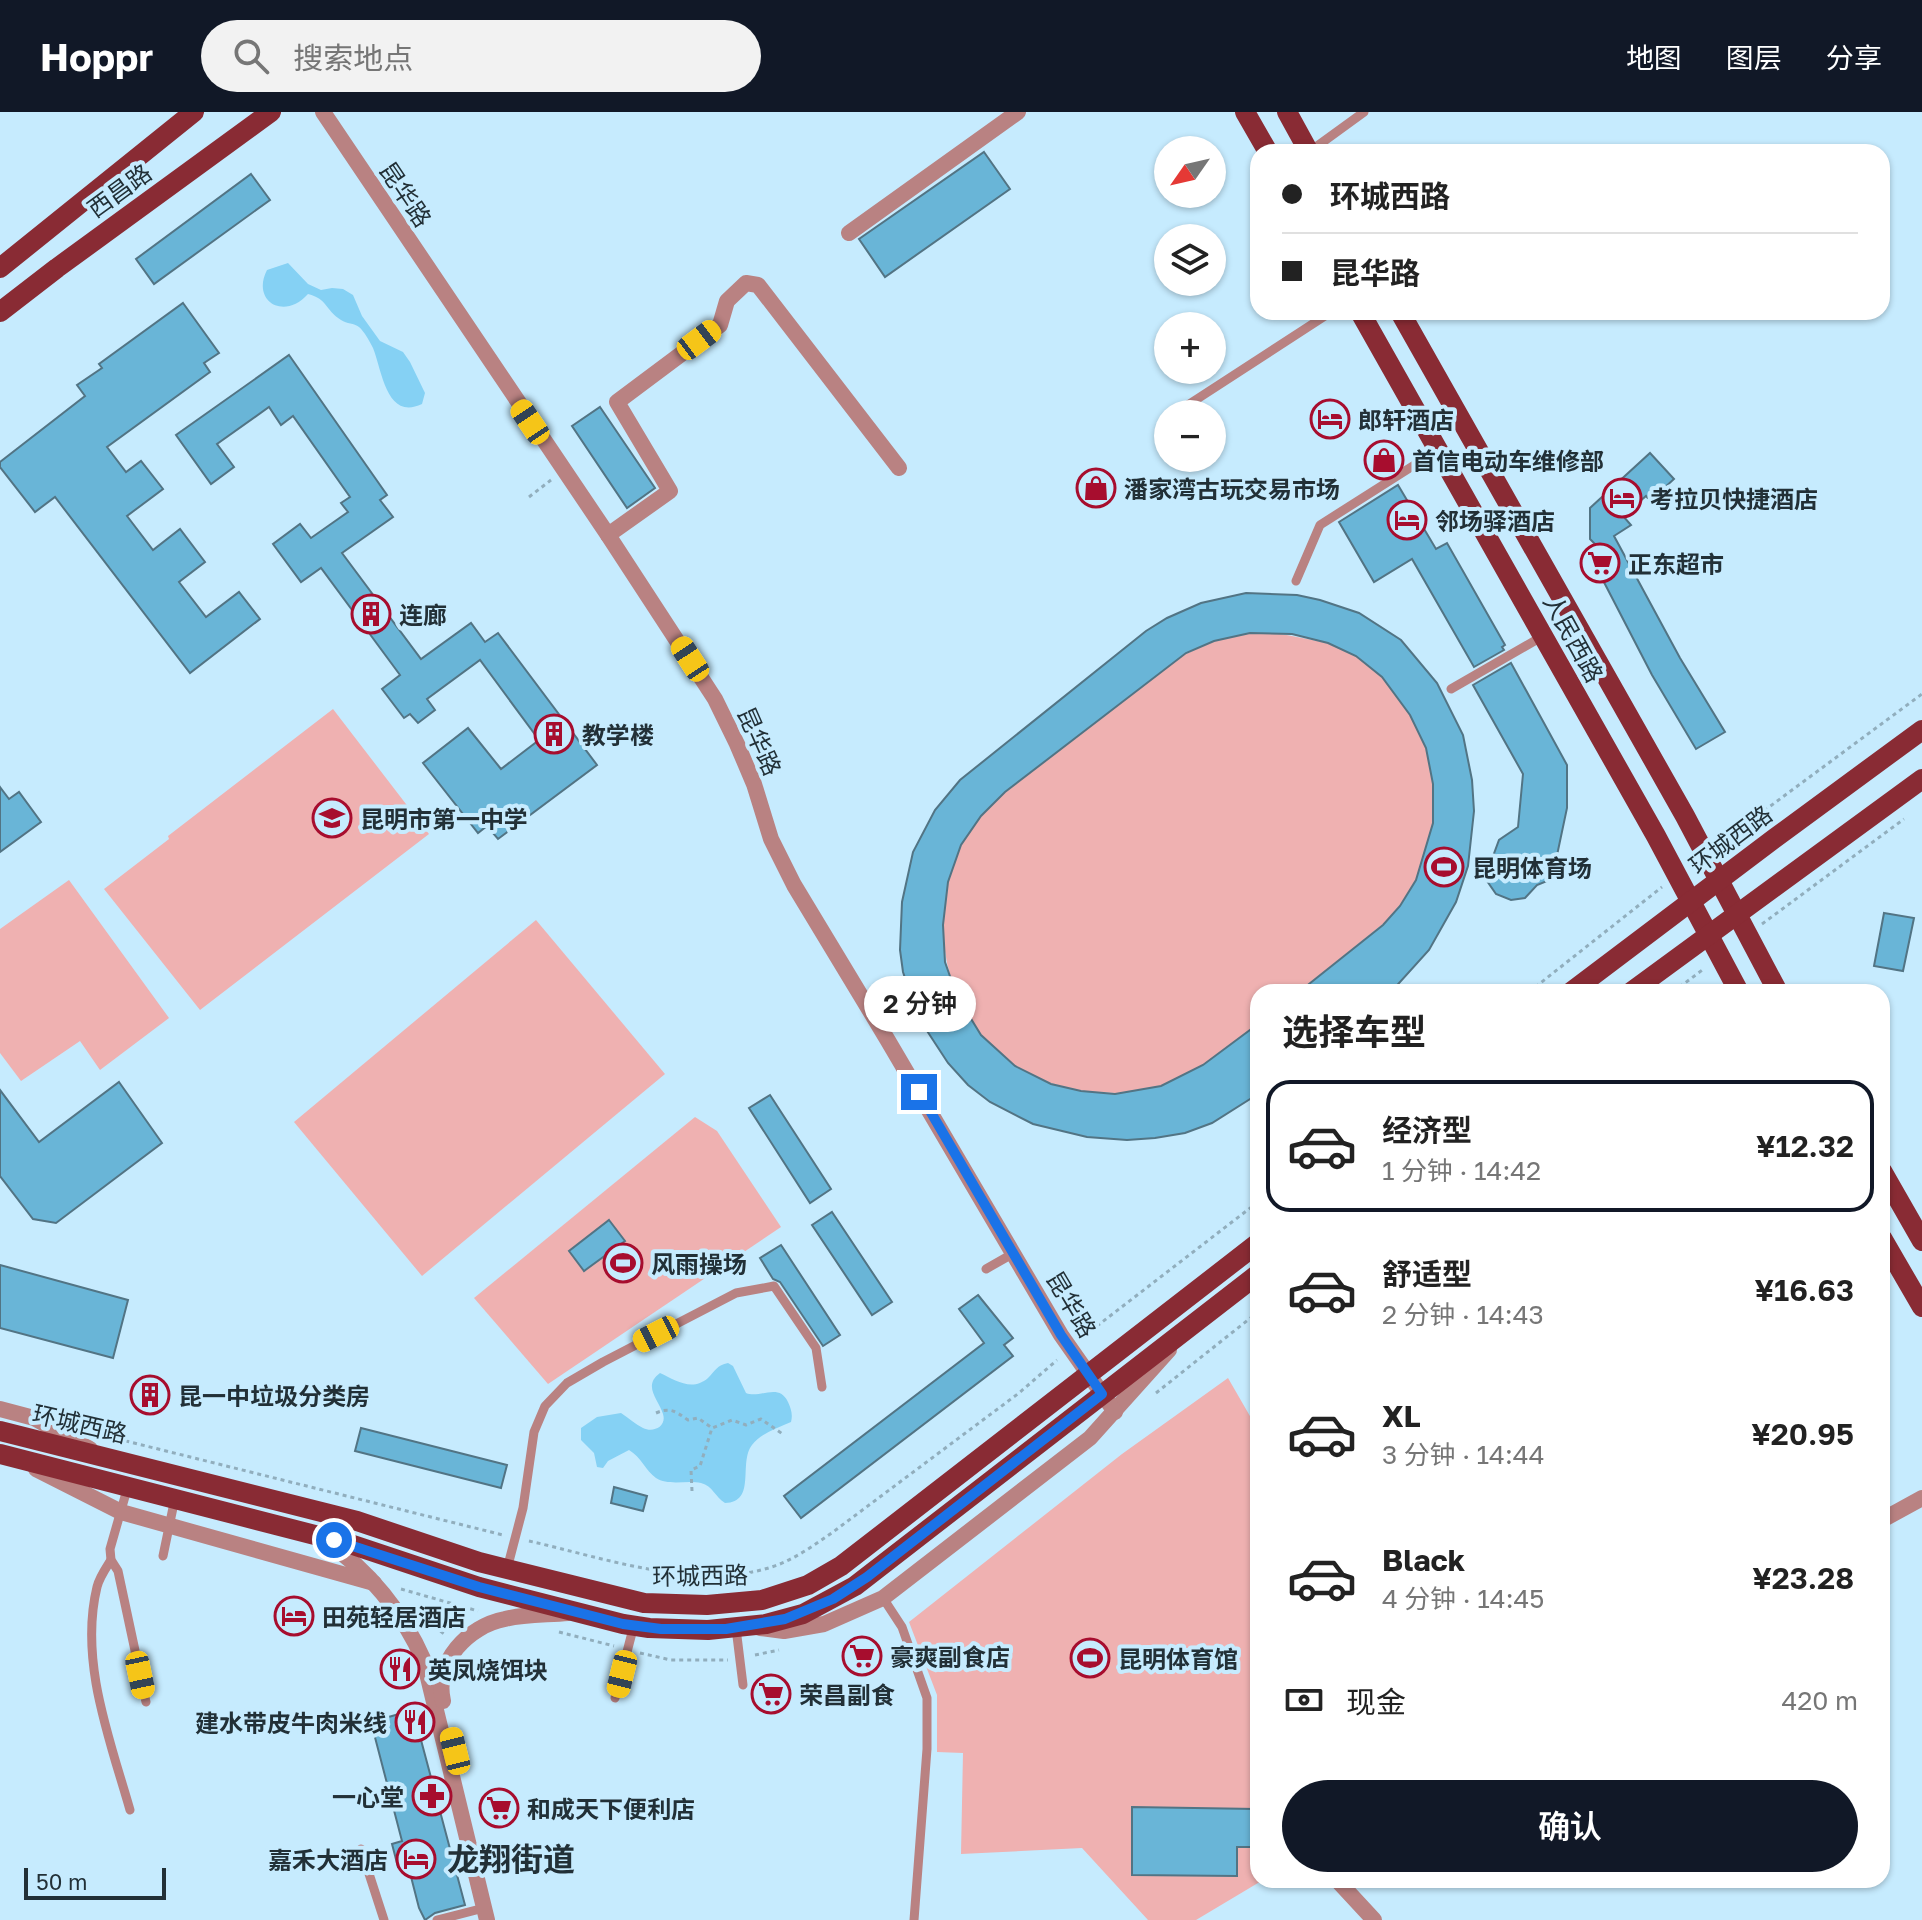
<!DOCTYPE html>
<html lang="zh">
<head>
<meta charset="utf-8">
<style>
  body { margin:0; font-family:"Golos Text","Noto Sans SC",sans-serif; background:#f2f2f2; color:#222; height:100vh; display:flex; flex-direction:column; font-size:30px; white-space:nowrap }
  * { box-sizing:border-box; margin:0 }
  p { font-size:26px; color:#767676 }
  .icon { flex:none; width:44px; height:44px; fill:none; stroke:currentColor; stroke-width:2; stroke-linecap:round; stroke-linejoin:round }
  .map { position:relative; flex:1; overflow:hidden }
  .side { position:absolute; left:1250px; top:872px; width:640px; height:904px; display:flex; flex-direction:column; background:#fff; border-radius:24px; box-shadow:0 2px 6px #0004 }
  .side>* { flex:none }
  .top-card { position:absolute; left:1250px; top:32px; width:640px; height:176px; border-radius:24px; box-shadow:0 2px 6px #0004; display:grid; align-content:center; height:176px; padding:0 32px; background:#fff }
  .needle { width:52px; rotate:236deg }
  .fabs { position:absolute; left:1154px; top:24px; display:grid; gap:16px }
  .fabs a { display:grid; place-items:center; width:72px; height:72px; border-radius:50%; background:#fff; box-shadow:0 2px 6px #0004; font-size:40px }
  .scale { position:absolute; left:24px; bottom:20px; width:142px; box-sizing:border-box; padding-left:8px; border:4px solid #223037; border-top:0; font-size:22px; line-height:28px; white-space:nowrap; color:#223037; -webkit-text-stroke:6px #c6ebfe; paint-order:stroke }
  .end { position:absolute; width:36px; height:36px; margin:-18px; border:10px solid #1a73e8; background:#fff; box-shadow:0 0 0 4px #fff }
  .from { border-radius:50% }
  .bubble { position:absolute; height:56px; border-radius:28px; background:#fff; box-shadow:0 2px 6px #0004; font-size:26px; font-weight:600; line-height:56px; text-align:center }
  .car { position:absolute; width:24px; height:48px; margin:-24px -12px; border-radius:10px; box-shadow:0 0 6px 2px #0007; background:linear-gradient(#f5c518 24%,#345 0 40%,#f5c518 0 76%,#345 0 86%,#f5c518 0) }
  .top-card b { display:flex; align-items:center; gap:28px; height:76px; font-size:30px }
  .top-card b+b { border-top:2px solid #e0e0e0 }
  .top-card i { width:20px; height:20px; background:#222 }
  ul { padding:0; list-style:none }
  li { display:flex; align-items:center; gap:24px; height:132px; margin:0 16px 12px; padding:0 16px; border:4px solid transparent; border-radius:24px }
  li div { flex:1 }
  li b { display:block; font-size:30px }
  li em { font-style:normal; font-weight:600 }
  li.on { border-color:#111827 }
  li>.icon { width:72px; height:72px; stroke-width:1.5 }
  h2 { padding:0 32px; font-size:36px; line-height:96px }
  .pay { display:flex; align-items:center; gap:20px; height:88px; padding:0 32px; font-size:30px }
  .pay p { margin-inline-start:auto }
  .cta { display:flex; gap:16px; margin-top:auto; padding:16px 32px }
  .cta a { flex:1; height:92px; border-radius:48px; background:#111827; color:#fff; font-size:32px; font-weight:600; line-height:92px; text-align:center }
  header { display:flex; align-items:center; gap:48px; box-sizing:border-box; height:112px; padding:0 40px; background:#111827; color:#fff }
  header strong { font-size:38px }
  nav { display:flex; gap:44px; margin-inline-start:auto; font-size:28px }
  .search { width:560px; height:72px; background:#f2f2f2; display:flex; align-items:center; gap:20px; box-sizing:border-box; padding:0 28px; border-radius:44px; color:#767676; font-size:30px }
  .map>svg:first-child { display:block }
  .green { fill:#efb1b1 }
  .water { fill:#85d1f4 }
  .building { fill:#69b5d7; stroke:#527484; stroke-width:2 }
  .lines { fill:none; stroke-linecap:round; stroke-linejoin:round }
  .path { stroke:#91aebd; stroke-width:3; stroke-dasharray:4 4; stroke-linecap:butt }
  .service { stroke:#b98282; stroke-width:9 }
  .minor { stroke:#b98282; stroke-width:16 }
  .tertiary { stroke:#b98282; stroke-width:16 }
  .primary { stroke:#892b34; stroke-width:20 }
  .route { stroke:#1a73e8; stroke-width:10 }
  .labels { text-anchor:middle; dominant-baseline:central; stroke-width:8; stroke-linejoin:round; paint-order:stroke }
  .street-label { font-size:24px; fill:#223037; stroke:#c6ebfe }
  .poi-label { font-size:24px; font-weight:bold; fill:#223037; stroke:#c6ebfe; text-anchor:start }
  .district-label { font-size:32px; font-weight:bold; fill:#223037; stroke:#c6ebfe }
</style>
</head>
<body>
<header>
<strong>Hoppr</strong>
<div class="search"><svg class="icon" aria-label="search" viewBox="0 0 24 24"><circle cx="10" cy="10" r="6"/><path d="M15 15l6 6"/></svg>搜索地点</div>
<nav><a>地图</a><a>图层</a><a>分享</a></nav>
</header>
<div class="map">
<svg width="1922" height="1808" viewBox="0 0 1922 1808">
  <rect width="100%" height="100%" fill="#c6ebfe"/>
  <g class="green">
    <path d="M1271,520L1328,531L1356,544L1382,565L1404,593L1421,624L1429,647L1434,684L1433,711L1420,760L1409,781L1389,807L1299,880H1258V912C1228,935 1198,961 1161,974C1140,982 1117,982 1095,980C995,973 932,886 945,789C948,769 953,749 962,731C973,711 988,695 1005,680L1177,546L1214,529L1250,521Z"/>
    <path d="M333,597L429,722L200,898L104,777L169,727L168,724Z"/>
    <path d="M69,768L169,906L100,958L80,929L21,969L0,941V817Z"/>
    <path d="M536,808L665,962L422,1164L294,1010Z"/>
    <path d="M695,1005L717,1019L781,1115L548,1272L474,1186Z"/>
    <path d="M1228,1266L1258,1318V1768H1263L1196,1808H1148L1082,1736L961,1742L963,1641L937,1640V1583L909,1510L1122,1342Z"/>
  </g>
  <g class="water">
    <path d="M288,151L308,172L321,178L332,176L343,177L353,183L362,204L380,229L403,240L410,250L425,281L422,292C386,309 382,258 373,236C370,230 364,219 359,215C354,211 347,212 341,208C325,198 328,187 308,182C284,209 251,189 267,158Z"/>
    <path d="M728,1251L733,1254L746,1281C760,1287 779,1270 788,1290C791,1297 793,1302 791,1310C778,1316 761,1321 752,1333C738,1351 757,1390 725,1391C715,1385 713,1374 701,1371C687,1368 668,1374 656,1366C646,1359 641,1345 629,1338L608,1349L603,1356L597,1355L594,1341L581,1328V1316L597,1305L621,1301C629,1306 635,1312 643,1316C653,1321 667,1315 663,1302C659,1288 642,1274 660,1261C675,1268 692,1280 708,1266C715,1259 717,1253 728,1251Z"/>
  </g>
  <g class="building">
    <path d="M984,40L1010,77L885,165L859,127Z"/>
    <path d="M251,62L270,88L154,172L136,147Z"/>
    <path d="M183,191L219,241L204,251L210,260L107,335L126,360L141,349L163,377L127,404L153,438L180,417L205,450L179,470L206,505L239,480L260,507L190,561L55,385L35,400L0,355V350L85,284L77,273L102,256L99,252Z"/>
    <path d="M289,243L387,383L380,388L393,405L342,441L421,547L471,511L485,530L498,521L597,653L498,727L487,714L478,721L423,651L468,616L501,657L539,628L480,548L427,587L435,598L418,611L410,602L404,606L382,577L400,563L321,456L301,470L273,432L300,412L311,426L348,400L341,391L350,385L293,304L281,313L269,295L217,332L234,355L211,372L176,323Z"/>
    <path d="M600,295L655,376L627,396L572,314Z"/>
    <path d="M1650,341L1674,367L1650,389L1646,384L1623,404L1631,413L1614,424L1680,546L1725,620L1696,637L1652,563L1592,447L1603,440L1590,427V396Z"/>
    <path d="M1398,373L1436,437L1447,431L1505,533L1502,535L1504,538L1474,555L1412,447L1374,470L1339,410Z"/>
    <path d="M1246,481L1297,483L1320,488L1359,501L1401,528L1437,571L1463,623L1472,668L1474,699L1468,754L1456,790L1429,838L1391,880H1299L1383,813L1400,794L1416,768L1433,711V672L1426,636L1410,603L1382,565L1356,544L1328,531L1292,522L1250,521L1214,529L1186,541L1005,680L981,704L961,733L948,770L943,813L945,850L957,884L981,923L1015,954L1051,972L1081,979L1115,982L1161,974L1203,953L1258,912V982L1212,1011L1185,1021L1155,1026L1127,1028L1087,1025L1033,1012L990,990L968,973L948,951L918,905L903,860L900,838L902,790L913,740L935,698L960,668L1146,519L1167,506L1201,491Z"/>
    <path d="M1511,551L1567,653V696L1552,767L1537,773L1525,786L1511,788L1496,782L1485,766L1499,728L1518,715L1523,662L1473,573Z"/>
    <path d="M0,675L9,687L19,680L41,710L0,740Z"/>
    <path d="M1884,801L1914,806L1903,859L1874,854Z"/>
    <path d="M119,970L162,1031L56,1111L33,1107L0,1064V978L39,1030Z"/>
    <path d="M770,983L831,1077L810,1091L749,996Z"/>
    <path d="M832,1100L892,1190L872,1203L812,1113Z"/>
    <path d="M609,1108L625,1129L584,1159L569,1139Z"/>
    <path d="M781,1133L840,1223L823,1234L780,1170L773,1167L760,1146Z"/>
    <path d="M0,1153L128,1188L113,1246L0,1216Z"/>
    <path d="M978,1183L1013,1226L1004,1233L1013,1244L801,1406L784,1384L984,1231L959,1197Z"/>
    <path d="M361,1316L507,1353L501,1376L355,1339Z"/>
    <path d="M614,1375L647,1384L643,1399L611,1391Z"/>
    <path d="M413,1598L465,1793L435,1801L425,1808L419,1796L408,1753L398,1755L392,1732L402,1729L371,1610Z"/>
    <path d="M1132,1695L1256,1697V1735H1237V1764L1132,1763Z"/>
  </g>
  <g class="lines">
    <g class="path">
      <path d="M529,385L551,368"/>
      <path d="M1719,732L1922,582"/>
      <path d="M1762,812L1904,707"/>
      <path d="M1529,880L1662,775"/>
      <path d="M1673,880L1705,856"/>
      <path d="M1084,1224L1258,1090"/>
      <path d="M1156,1281L1258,1200"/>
      <path d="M656,1301C670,1295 675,1299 688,1308L698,1306L712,1316"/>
      <path d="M102,1323L503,1423"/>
      <path d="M692,1379L691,1358L700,1354L712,1316L732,1308L746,1313L761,1307L784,1323"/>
      <path d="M529,1429C605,1446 704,1482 780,1452C799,1444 816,1432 833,1420L1019,1281L1057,1248"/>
      <path d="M401,1477L478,1499"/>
      <path d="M434,1512L440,1497"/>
      <path d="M427,1515L433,1513L444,1522"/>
      <path d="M559,1520L614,1534"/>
      <path d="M640,1541L671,1548H728"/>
      <path d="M755,1543L779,1538"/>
    </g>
    <g class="service">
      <path d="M1309,40L1364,0"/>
      <path d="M1174,302L1331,200"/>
      <path d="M1165,308L1168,306"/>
      <path d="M1296,469L1320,413L1438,338"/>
      <path d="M1451,577L1543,524"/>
      <path d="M986,1157L1014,1141"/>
      <path d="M128,1374L110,1437L111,1448L118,1459L146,1590"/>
      <path d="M163,1444L175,1386"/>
      <path d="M111,1448C106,1456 99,1466 97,1475C79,1549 110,1628 130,1698"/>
      <path d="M507,1457L523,1396L534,1320L545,1294L567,1271L603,1250L736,1181L774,1174L816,1236L822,1275"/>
      <path d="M883,1486L902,1515L927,1586V1637L914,1808"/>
      <path d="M736,1516L743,1573"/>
      <path d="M615,1586L634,1513"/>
      <path d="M361,1737L384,1808"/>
      <path d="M437,1808L484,1796"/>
    </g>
    <g class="minor">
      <path d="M849,121L1018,0"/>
      <path d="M608,423L670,379L617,290L720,213L727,189L746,171L758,173L899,356"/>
      <path d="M0,1297L34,1306L90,1337"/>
      <path d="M36,1357L121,1400L374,1471"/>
      <path d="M1882,1408L1922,1386"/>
      <path d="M760,1516L784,1519L824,1512L883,1486L1090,1326L1169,1238"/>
      <path d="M1337,1768L1374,1808"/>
    </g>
    <g class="tertiary">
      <path d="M323,0L608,423L715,587L737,632L754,672L771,727L794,773L887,927L1061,1223L1115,1300"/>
      <path d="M325,1429C369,1458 403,1501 424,1549L487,1808"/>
      <path d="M443,1589C434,1550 468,1514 505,1507C525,1502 547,1503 568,1501"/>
    </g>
    <g class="primary">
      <path d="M1245,0L1268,40"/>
      <path d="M1287,0L1309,40"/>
      <path d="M0,156L194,0"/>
      <path d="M0,200L57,156L271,0"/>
      <path d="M1360,200L1656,724L1739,880"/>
      <path d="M1400,200L1685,704L1778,880"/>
      <path d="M1571,880L1775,726L1922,618"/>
      <path d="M1631,880L1922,667"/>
      <path d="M1882,1059L1922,1129"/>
      <path d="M1882,1126L1922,1195"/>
      <path d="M0,1319L357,1409L479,1450L644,1491L707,1493L762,1488L808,1473L841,1454L1258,1131"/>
      <path d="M0,1342L350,1432L479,1475L623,1512L649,1516L708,1518L766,1512L803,1502L855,1474L1258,1162"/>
    </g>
  </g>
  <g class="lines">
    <path class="route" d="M334,1428L479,1475L623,1512L661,1517H726L785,1507L833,1487L867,1465L1102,1282L1061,1223L919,980"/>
  </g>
  <defs>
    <g id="hotel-ring" transform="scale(2)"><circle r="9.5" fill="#c6ebfe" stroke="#a70d2e" stroke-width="1.5"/><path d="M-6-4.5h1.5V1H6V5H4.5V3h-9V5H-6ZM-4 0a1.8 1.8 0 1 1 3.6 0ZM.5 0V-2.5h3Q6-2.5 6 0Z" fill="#a70d2e"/></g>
    <g id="shop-ring" transform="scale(2)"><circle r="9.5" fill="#c6ebfe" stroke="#a70d2e" stroke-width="1.5"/><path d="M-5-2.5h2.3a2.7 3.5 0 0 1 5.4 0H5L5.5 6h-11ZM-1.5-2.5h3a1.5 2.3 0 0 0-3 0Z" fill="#a70d2e"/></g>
    <g id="supermarket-ring" transform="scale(2)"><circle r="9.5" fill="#c6ebfe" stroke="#a70d2e" stroke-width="1.5"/><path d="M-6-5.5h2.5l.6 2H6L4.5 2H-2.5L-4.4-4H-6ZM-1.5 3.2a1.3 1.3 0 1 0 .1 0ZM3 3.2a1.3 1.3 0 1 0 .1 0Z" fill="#a70d2e"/></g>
    <g id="building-ring" transform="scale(2)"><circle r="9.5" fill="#c6ebfe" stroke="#a70d2e" stroke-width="1.5"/><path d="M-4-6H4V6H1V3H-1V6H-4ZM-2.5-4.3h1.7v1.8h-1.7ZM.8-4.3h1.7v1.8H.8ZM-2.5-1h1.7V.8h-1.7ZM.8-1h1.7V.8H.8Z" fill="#a70d2e"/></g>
    <g id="school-ring" transform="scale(2)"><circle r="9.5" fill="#c6ebfe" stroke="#a70d2e" stroke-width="1.5"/><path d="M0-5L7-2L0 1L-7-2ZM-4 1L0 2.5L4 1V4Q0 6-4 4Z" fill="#a70d2e"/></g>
    <g id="stadium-ring" transform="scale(2)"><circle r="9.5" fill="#c6ebfe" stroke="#a70d2e" stroke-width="1.5"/><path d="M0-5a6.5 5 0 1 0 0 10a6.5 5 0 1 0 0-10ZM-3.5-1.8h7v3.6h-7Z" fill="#a70d2e"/></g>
    <g id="restaurant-ring" transform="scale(2)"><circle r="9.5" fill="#c6ebfe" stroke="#a70d2e" stroke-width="1.5"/><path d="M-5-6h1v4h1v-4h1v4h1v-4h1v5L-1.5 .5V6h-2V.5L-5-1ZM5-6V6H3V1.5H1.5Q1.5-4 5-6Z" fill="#a70d2e"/></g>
    <g id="pharmacy-ring" transform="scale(2)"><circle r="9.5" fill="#c6ebfe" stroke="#a70d2e" stroke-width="1.5"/><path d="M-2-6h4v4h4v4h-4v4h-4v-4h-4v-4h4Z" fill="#a70d2e"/></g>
  </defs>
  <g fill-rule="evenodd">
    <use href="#hotel-ring" x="1330" y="307"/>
    <use href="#shop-ring" x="1384" y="348"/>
    <use href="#shop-ring" x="1096" y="376"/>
    <use href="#hotel-ring" x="1622" y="386"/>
    <use href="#hotel-ring" x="1407" y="408"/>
    <use href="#supermarket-ring" x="1600" y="451"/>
    <use href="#building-ring" x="371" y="502"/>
    <use href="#building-ring" x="554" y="622"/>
    <use href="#school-ring" x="332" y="706"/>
    <use href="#stadium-ring" x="1444" y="755"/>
    <use href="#stadium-ring" x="623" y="1151"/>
    <use href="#building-ring" x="150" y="1283"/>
    <use href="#hotel-ring" x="294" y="1504"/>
    <use href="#supermarket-ring" x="862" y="1544"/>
    <use href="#stadium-ring" x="1090" y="1546"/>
    <use href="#restaurant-ring" x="400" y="1557"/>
    <use href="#supermarket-ring" x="771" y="1582"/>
    <use href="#restaurant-ring" x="415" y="1610"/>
    <use href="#pharmacy-ring" x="432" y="1684"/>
    <use href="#supermarket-ring" x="499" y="1696"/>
    <use href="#hotel-ring" x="416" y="1747"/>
  </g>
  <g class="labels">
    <g class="street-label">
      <text transform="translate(119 78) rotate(-36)">西昌路</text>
      <text transform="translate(406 82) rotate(56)">昆华路</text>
      <text transform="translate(1574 526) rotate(61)">人民西路</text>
      <text transform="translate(760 629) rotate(66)">昆华路</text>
      <text transform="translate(1730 727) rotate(-37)">环城西路</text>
      <text transform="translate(1072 1192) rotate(59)">昆华路</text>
      <text transform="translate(80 1311) rotate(13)">环城西路</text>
      <text transform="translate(700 1463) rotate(-1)">环城西路</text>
    </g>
    <g class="poi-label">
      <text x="1358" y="307">郎轩酒店</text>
      <text x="1412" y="348">首信电动车维修部</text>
      <text x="1124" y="376">潘家湾古玩交易市场</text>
      <text x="1650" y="386">考拉贝快捷酒店</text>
      <text x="1435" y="408">邻场驿酒店</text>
      <text x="1628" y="451">正东超市</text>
      <text x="399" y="502">连廊</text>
      <text x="582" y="622">教学楼</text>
      <text x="360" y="706">昆明市第一中学</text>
      <text x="1472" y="755">昆明体育场</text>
      <text x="651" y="1151">风雨操场</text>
      <text x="178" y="1283">昆一中垃圾分类房</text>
      <text x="322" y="1504">田苑轻居酒店</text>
      <text x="890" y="1544">豪爽副食店</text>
      <text x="1118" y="1546">昆明体育馆</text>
      <text x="428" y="1557">英凤烧饵块</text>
      <text x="799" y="1582">荣昌副食</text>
      <text x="387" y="1610" text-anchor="end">建水带皮牛肉米线</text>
      <text x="404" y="1684" text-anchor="end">一心堂</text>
      <text x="527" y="1696">和成天下便利店</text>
      <text x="388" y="1747" text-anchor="end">嘉禾大酒店</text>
    </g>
    <g class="district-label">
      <text x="511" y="1747">龙翔街道</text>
    </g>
  </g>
</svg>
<div class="fabs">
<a><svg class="needle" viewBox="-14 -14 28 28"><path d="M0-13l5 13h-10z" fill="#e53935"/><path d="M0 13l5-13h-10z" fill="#767676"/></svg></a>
<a><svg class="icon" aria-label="layers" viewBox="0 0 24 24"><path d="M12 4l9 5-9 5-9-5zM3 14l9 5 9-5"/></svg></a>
<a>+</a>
<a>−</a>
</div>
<div class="scale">50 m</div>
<i class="end from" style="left:334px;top:1428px"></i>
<i class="end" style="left:919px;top:980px"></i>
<div class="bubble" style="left:864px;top:864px;width:112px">2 分钟</div>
<i class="car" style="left:699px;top:228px;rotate:53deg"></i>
<i class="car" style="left:530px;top:310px;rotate:326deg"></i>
<i class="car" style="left:690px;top:547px;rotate:327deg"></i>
<i class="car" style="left:656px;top:1222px;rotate:243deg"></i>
<i class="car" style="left:622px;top:1562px;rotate:194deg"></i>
<i class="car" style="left:140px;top:1563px;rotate:168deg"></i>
<i class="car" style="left:455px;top:1639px;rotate:346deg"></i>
<div class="top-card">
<b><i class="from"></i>环城西路</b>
<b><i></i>昆华路</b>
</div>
<section class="side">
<h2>选择车型</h2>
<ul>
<li class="on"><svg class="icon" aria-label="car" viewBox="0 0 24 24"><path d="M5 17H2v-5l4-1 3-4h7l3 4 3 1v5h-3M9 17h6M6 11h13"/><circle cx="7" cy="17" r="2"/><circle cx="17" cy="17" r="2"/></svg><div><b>经济型</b><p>1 分钟 · 14:42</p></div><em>¥12.32</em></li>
<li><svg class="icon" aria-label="car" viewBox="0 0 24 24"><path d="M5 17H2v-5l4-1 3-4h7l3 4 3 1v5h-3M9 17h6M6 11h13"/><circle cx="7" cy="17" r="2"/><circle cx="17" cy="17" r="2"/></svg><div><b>舒适型</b><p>2 分钟 · 14:43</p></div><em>¥16.63</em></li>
<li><svg class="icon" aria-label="car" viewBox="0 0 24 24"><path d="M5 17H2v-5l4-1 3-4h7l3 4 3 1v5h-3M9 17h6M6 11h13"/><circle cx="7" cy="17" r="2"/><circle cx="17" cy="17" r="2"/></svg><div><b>XL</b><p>3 分钟 · 14:44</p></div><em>¥20.95</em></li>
<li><svg class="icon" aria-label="car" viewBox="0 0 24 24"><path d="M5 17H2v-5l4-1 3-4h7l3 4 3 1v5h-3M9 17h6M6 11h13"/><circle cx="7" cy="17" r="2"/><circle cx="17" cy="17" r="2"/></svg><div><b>Black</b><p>4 分钟 · 14:45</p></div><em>¥23.28</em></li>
</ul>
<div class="pay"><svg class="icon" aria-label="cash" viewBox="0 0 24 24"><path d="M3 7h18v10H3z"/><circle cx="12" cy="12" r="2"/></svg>现金<p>420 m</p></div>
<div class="cta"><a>确认</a></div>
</section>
</div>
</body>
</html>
